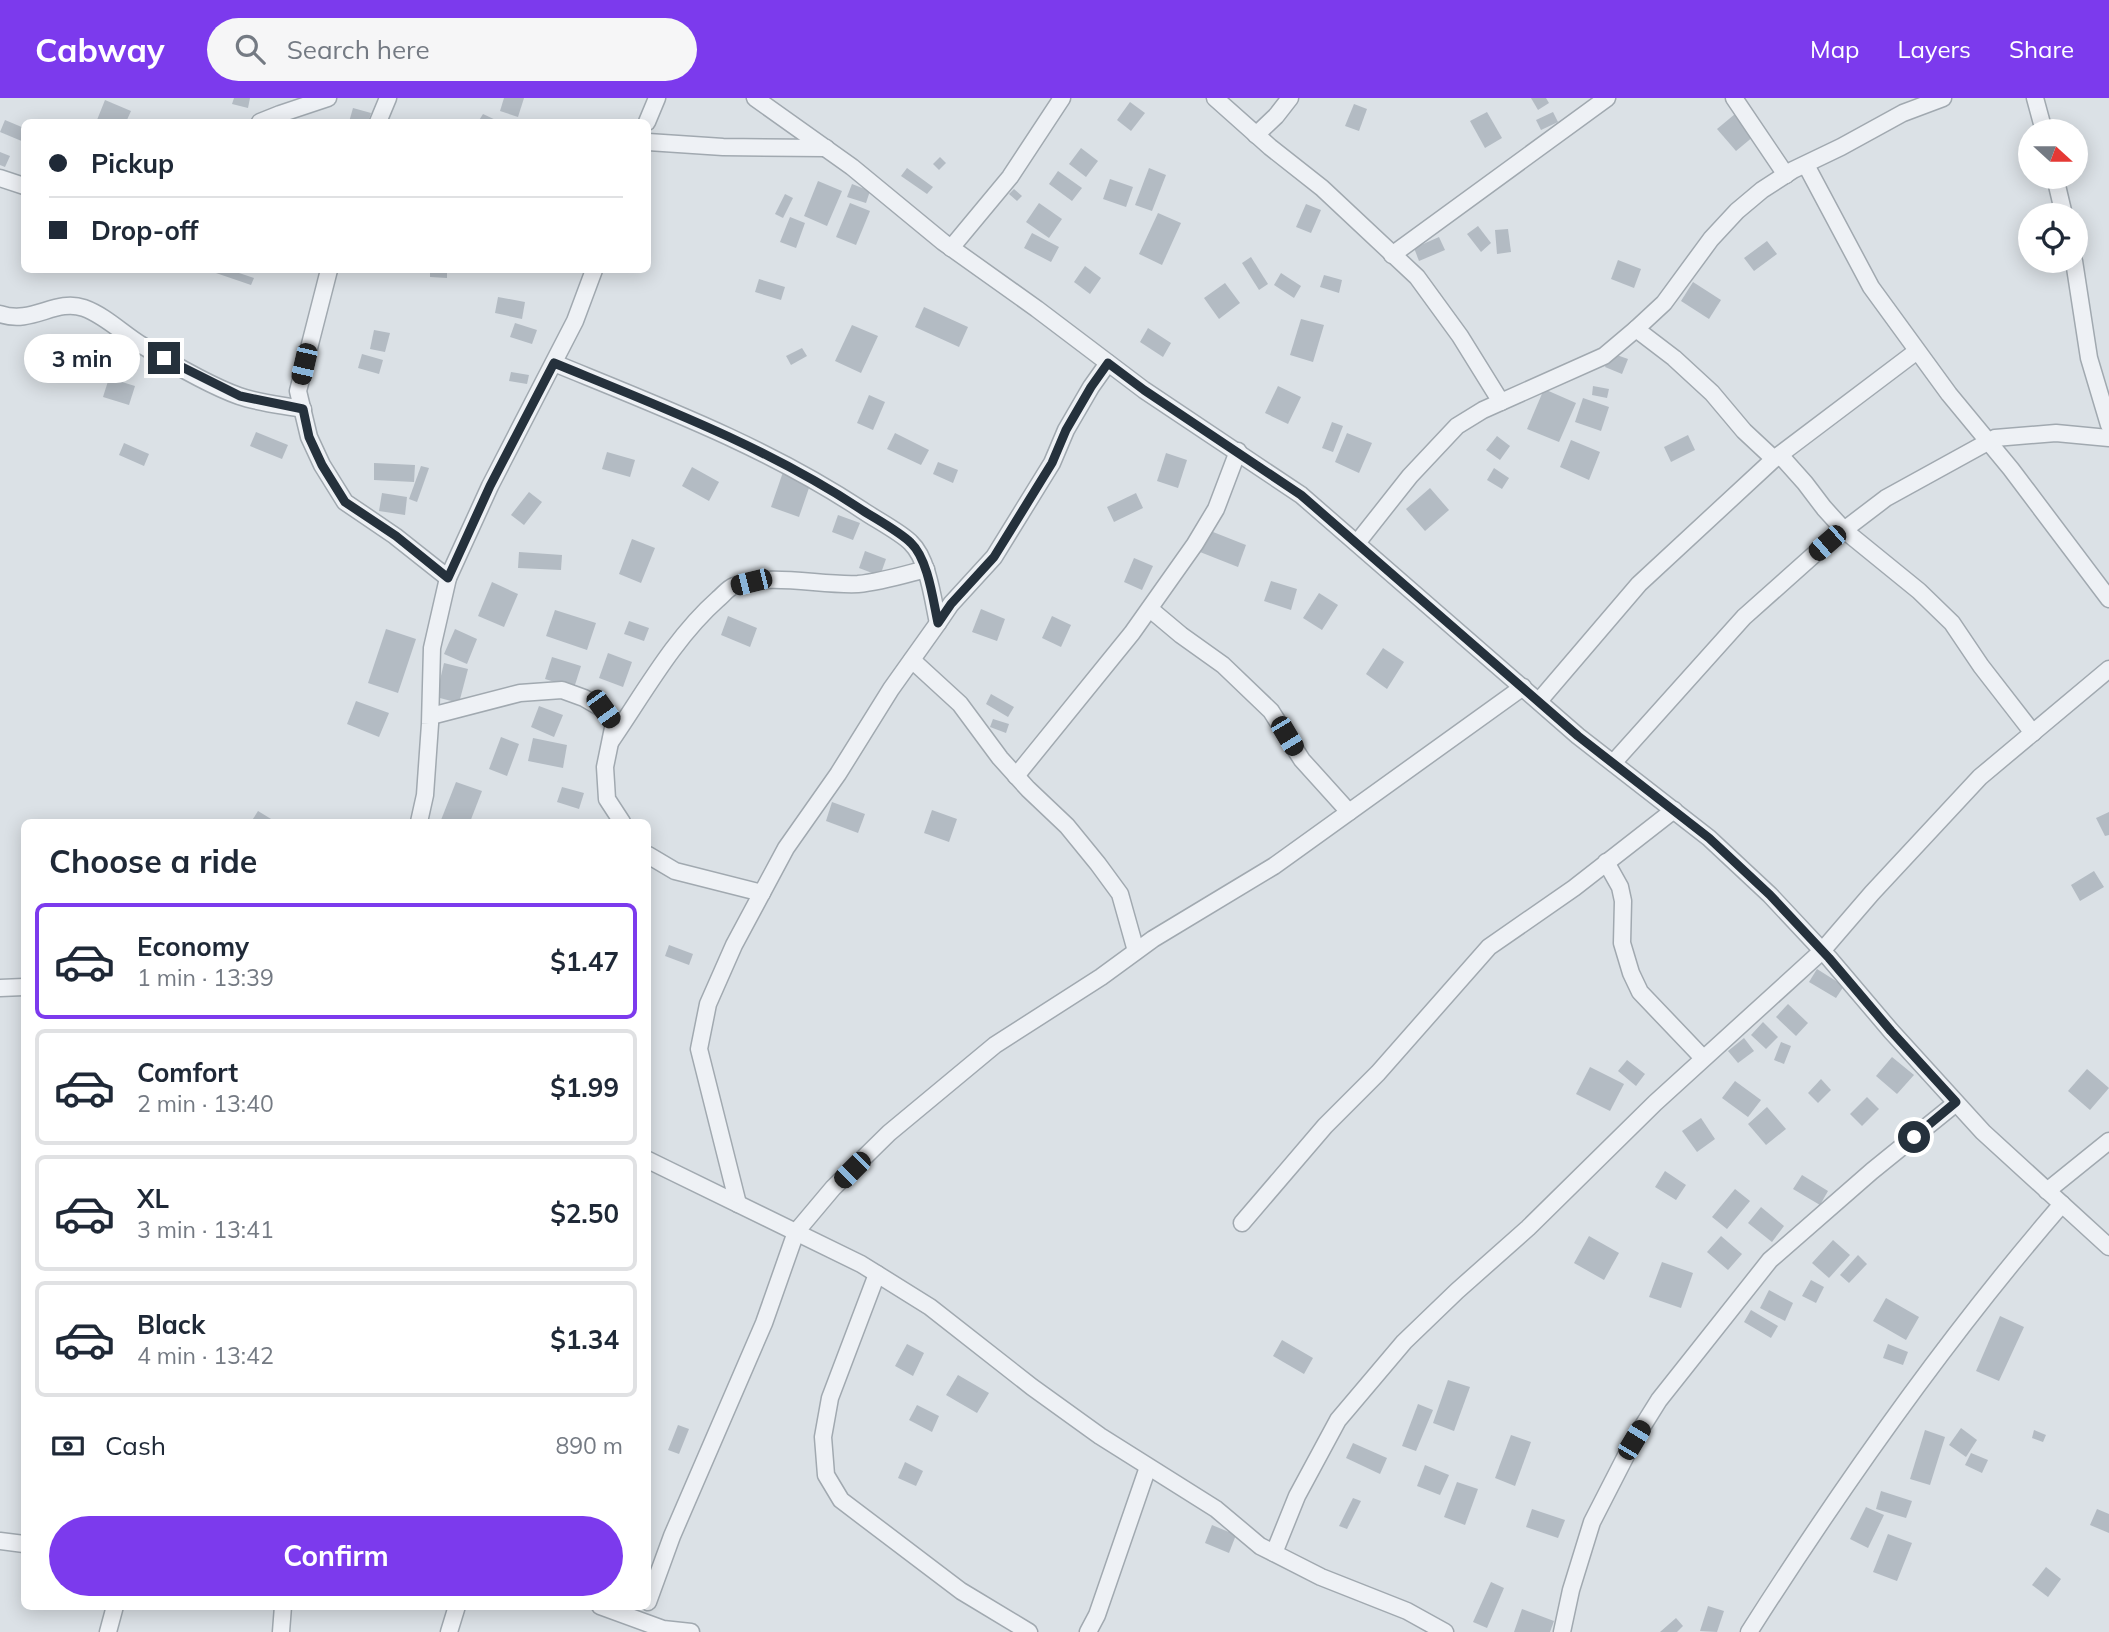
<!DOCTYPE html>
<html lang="en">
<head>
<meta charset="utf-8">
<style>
  body { margin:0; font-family:Mulish,sans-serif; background:#f6f6f7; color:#1f2937; height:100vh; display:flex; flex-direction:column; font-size:26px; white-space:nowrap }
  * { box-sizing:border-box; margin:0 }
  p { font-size:23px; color:#747a83 }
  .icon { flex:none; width:38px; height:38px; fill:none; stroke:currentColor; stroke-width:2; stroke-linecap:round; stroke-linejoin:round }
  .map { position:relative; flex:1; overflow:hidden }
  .details { position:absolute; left:21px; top:721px; width:630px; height:791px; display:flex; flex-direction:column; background:#fff; border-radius:10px; box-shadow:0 4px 18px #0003 }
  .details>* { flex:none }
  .top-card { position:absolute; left:21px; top:21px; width:630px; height:154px; border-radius:10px; box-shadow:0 4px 18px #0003; display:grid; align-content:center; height:154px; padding:0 28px; background:#fff }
  .needle { width:46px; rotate:111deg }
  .fabs { position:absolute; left:2018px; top:21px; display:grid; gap:14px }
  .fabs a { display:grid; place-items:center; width:70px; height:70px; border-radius:50%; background:#fff; box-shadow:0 4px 18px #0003; font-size:35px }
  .end { position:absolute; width:32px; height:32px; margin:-16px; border:9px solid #25313c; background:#fff; box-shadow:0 0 0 4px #fff }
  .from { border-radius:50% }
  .bubble { position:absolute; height:49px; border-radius:24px; background:#fff; box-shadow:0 4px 18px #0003; font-size:23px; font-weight:700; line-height:49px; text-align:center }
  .car { position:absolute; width:21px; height:42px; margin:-21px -10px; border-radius:9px; box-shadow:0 0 5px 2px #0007; background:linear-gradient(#222 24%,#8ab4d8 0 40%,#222 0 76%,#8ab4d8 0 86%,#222 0) }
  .top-card b { display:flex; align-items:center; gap:24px; height:66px; font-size:26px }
  .top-card b+b { border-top:2px solid #e0e1e3 }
  .top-card i { width:18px; height:18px; background:#1f2937 }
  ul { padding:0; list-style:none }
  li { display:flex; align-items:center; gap:21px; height:116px; margin:0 14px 10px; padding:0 14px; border:4px solid #e0e1e3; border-radius:10px }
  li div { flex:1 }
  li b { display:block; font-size:26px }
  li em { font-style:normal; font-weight:700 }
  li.active { border-color:#7c3aed }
  li>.icon { width:63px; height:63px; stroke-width:1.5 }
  h2 { padding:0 28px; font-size:32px; line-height:84px }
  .pay { display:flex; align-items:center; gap:18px; height:77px; padding:0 28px; font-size:26px }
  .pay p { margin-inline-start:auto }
  .primary-button { display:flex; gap:14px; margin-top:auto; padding:14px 28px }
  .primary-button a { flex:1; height:80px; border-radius:42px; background:#7c3aed; color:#fff; font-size:28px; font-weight:700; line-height:80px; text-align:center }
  header { display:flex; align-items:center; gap:42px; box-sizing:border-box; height:98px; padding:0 35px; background:#7c3aed; color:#fff }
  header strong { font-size:33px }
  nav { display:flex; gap:38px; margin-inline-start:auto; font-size:24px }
  .search { width:490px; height:63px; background:#f6f6f7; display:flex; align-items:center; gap:18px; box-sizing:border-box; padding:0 24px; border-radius:38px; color:#747a83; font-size:26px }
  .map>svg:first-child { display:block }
  .building { fill:#b3bbc3 }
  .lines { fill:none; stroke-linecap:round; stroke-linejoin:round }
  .street-casing { stroke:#a1a9b0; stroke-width:19 }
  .street { stroke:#eef1f5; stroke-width:16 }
  .route { stroke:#25313c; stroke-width:9 }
</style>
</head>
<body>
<header>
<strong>Cabway</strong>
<div class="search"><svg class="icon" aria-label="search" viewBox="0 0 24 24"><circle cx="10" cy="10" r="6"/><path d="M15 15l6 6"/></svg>Search here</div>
<nav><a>Map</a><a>Layers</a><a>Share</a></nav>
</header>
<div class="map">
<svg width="2109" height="1534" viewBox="0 0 2109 1534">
  <rect width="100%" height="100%" fill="#dbe1e6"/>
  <g class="building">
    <path d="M234,0H250L248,10L232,6Z"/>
    <path d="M504,0H524L518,19L500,13Z"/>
    <path d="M1531,0H1546L1549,5L1538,12Z"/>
    <path d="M105,2L131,13L126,24H103L97,22Z"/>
    <path d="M1130,4L1145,15L1131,33L1117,22Z"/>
    <path d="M1354,6L1367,11L1359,33L1345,28Z"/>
    <path d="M353,10L371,15L368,24H349Z"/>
    <path d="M1487,14L1502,40L1485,50L1470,23Z"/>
    <path d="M1553,14L1558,24L1541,32L1536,22Z"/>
    <path d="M483,16L500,24H478Z"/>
    <path d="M1735,16L1754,38L1736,53L1717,31Z"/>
    <path d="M5,22L24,30V44L0,34Z"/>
    <path d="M1081,50L1098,63L1086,79L1069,66Z"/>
    <path d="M0,54L10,58L5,69L0,67Z"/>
    <path d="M940,59L946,65L939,72L933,66Z"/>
    <path d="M907,70L933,89L927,96L901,78Z"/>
    <path d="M1149,70L1166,77L1152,113L1135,107Z"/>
    <path d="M1058,73L1082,90L1072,103L1049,86Z"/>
    <path d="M1110,81L1133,89L1126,109L1103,101Z"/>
    <path d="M818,83L842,93L827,128L804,118Z"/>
    <path d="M852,86L870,93L866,105L847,99Z"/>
    <path d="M1014,91L1022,98L1017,103L1009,96Z"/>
    <path d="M785,96L793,100L783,120L775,116Z"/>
    <path d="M850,105L870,113L856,147L836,139Z"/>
    <path d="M1039,105L1062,121L1049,140L1026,124Z"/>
    <path d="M1306,106L1321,112L1311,135L1296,129Z"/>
    <path d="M1158,115L1181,125L1162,167L1139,156Z"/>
    <path d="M790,119L805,125L796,150L780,144Z"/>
    <path d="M1478,128L1491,145L1481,154L1467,136Z"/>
    <path d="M1508,131L1511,154L1497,156L1495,132Z"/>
    <path d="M1032,135L1059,149L1051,164L1024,150Z"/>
    <path d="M1439,139L1445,152L1419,163L1414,150Z"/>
    <path d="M1767,143L1777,156L1754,173L1744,160Z"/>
    <path d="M1251,159L1268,186L1259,192L1242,165Z"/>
    <path d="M1618,162L1641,171L1634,190L1611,181Z"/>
    <path d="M1085,168L1101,180L1090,196L1074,184Z"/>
    <path d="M214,172H230L254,180L251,187L213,174Z"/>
    <path d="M430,172H447V180L430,179Z"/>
    <path d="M1281,175L1301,188L1294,200L1274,187Z"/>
    <path d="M1324,177L1342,182L1339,195L1320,189Z"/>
    <path d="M759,181L785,189L781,202L755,194Z"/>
    <path d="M1693,184L1721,202L1709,221L1681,203Z"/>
    <path d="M1225,185L1240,205L1219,221L1204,200Z"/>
    <path d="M498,199L525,204L522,221L495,215Z"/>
    <path d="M924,209L968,229L959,249L915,229Z"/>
    <path d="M1301,221L1324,227L1313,264L1290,257Z"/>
    <path d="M515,225L537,232L532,246L510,239Z"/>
    <path d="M852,227L878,238L861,275L835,263Z"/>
    <path d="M1148,230L1171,245L1163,259L1140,244Z"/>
    <path d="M374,232L390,235L385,254L370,251Z"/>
    <path d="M802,250L807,258L791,267L786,258Z"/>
    <path d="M1611,255L1628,261L1622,276L1605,269Z"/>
    <path d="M362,256L383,262L379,276L358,270Z"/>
    <path d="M511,274L529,277L527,286L509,283Z"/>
    <path d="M109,280L135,288L129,307L103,299Z"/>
    <path d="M1278,288L1301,299L1288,326L1265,315Z"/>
    <path d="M1593,288L1609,291L1607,300L1592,297Z"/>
    <path d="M1544,291L1576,305L1559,344L1527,331Z"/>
    <path d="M869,297L885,304L873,332L857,325Z"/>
    <path d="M1583,300L1609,309L1601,333L1575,324Z"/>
    <path d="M1332,324L1343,328L1333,354L1322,350Z"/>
    <path d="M256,334L288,347L282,361L250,348Z"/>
    <path d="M895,335L929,352L921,367L887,351Z"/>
    <path d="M1347,335L1372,345L1359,375L1335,364Z"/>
    <path d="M1688,337L1695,352L1671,364L1664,349Z"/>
    <path d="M1497,338L1510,348L1500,362L1486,352Z"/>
    <path d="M1571,342L1600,354L1589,382L1560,369Z"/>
    <path d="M124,345L149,356L144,368L119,357Z"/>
    <path d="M607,354L635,362L630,379L602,371Z"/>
    <path d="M1166,355L1187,362L1178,390L1157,383Z"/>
    <path d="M938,364L958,372L953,385L933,376Z"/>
    <path d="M374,365L415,367L414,384L374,382Z"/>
    <path d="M421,368L429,370L417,404L409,401Z"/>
    <path d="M692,369L719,384L709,403L682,388Z"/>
    <path d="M1494,370L1509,380L1502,391L1487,382Z"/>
    <path d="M783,374L811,384L799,419L771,409Z"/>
    <path d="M1430,390L1449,412L1425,433L1406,411Z"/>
    <path d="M529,394L542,404L524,427L511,417Z"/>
    <path d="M382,395L407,399L405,417L379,413Z"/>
    <path d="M1136,395L1143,410L1114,424L1107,409Z"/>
    <path d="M838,417L860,425L853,442L832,434Z"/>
    <path d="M1208,432L1246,447L1238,469L1200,454Z"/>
    <path d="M632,441L655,450L641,485L619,476Z"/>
    <path d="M865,453L886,461L880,478L859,470Z"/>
    <path d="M519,454L562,457L561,472L518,470Z"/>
    <path d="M1134,460L1153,468L1142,492L1124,484Z"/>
    <path d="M1271,483L1297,491L1291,512L1264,503Z"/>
    <path d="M492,484L518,496L504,529L478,518Z"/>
    <path d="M1319,495L1338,507L1322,532L1303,520Z"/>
    <path d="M981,511L1005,521L997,543L972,534Z"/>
    <path d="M555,512L596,525L587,552L546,538Z"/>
    <path d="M728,518L757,530L750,549L721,537Z"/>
    <path d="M1052,518L1071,527L1061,549L1042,540Z"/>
    <path d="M629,523L649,530L644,543L624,536Z"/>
    <path d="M386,531L416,541L398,595L368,585Z"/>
    <path d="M455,531L477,541L467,566L444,556Z"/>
    <path d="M1383,550L1404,564L1387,591L1366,576Z"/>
    <path d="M608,555L632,564L623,589L599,580Z"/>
    <path d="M552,559L581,568L574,590L545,581Z"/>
    <path d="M444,565L468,571L459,605L436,599Z"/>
    <path d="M991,596L1014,609L1008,619L986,606Z"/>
    <path d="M356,603L389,615L379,639L347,626Z"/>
    <path d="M539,608L563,617L554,639L531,629Z"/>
    <path d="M993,621L1009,626L1006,635L990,629Z"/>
    <path d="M501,639L519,646L507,678L489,671Z"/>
    <path d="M533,640L567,647L563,670L528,663Z"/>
    <path d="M456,684L482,693L470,724H447L441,722Z"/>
    <path d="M562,689L584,695L579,711L557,704Z"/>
    <path d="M832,704L865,716L858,735L826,723Z"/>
    <path d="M932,712L957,721L949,744L924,735Z"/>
    <path d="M258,713L276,724H251Z"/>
    <path d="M2109,714V737L2105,738L2096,720Z"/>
    <path d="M2094,773L2104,789L2080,803L2071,787Z"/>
    <path d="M669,847L693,856L689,867L665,858Z"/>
    <path d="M1817,871L1844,888L1836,900L1809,884Z"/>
    <path d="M1788,906L1808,925L1796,938L1776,919Z"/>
    <path d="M1763,924L1778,939L1766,951L1751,937Z"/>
    <path d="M1744,940L1754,953L1738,965L1728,953Z"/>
    <path d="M1781,944L1791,948L1784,966L1774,962Z"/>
    <path d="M1892,959L1914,977L1897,996L1876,978Z"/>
    <path d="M1627,962L1645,976L1636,988L1618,973Z"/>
    <path d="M1590,969L1624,986L1610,1013L1576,996Z"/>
    <path d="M2087,971L2109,990L2090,1012L2068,993Z"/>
    <path d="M1821,981L1831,992L1818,1005L1808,995Z"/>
    <path d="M1735,983L1761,1002L1748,1019L1722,1000Z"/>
    <path d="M1867,999L1879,1011L1862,1028L1850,1016Z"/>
    <path d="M1767,1009L1786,1031L1766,1047L1748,1026Z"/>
    <path d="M1701,1020L1715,1041L1697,1054L1682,1033Z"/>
    <path d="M1665,1073L1686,1087L1676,1102L1655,1089Z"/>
    <path d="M1802,1077L1828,1093L1820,1107L1793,1091Z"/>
    <path d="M1735,1091L1750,1103L1727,1131L1712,1119Z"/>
    <path d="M1761,1109L1784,1128L1772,1144L1748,1125Z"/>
    <path d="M1589,1138L1619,1155L1604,1182L1574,1165Z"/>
    <path d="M1721,1138L1742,1156L1728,1172L1707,1154Z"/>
    <path d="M1833,1142L1850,1157L1829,1180L1812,1165Z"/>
    <path d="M1858,1157L1867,1166L1849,1185L1840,1177Z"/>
    <path d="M1662,1164L1693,1175L1681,1210L1649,1199Z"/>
    <path d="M1811,1182L1824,1189L1816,1205L1802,1198Z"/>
    <path d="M1769,1192L1793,1205L1785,1223L1760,1210Z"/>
    <path d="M1886,1200L1919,1219L1906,1242L1873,1223Z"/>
    <path d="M1751,1212L1778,1228L1771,1240L1744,1224Z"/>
    <path d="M2000,1218L2024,1229L1999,1283L1976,1273Z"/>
    <path d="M1282,1242L1313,1260L1304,1276L1273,1258Z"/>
    <path d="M907,1246L924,1255L913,1278L895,1268Z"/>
    <path d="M1888,1246L1908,1254L1903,1267L1883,1260Z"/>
    <path d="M958,1277L989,1295L977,1315L946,1297Z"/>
    <path d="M1448,1282L1470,1289L1454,1333L1433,1325Z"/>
    <path d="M1418,1306L1433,1312L1416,1353L1402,1348Z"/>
    <path d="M917,1307L939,1318L932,1334L909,1322Z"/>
    <path d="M678,1327L689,1331L679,1356L668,1352Z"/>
    <path d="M1961,1330L1977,1342L1966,1359L1949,1347Z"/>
    <path d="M1925,1332L1945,1339L1930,1387L1910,1381Z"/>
    <path d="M2034,1332L2046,1337L2043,1344L2032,1340Z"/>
    <path d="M1511,1337L1531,1344L1515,1388L1495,1380Z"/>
    <path d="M1353,1345L1387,1360L1380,1376L1346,1360Z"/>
    <path d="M1971,1355L1988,1362L1982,1375L1965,1367Z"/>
    <path d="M905,1364L923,1373L916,1388L898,1380Z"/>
    <path d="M1425,1367L1449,1377L1440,1397L1417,1388Z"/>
    <path d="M1457,1384L1478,1391L1465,1427L1444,1419Z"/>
    <path d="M1881,1393L1912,1403L1906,1420L1876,1411Z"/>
    <path d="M1353,1400L1361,1403L1347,1431L1339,1428Z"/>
    <path d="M1866,1409L1884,1417L1868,1450L1850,1441Z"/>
    <path d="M1532,1411L1565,1422L1558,1440L1526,1429Z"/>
    <path d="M2097,1411L2109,1416V1435L2090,1427Z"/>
    <path d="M1212,1427L1236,1437L1229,1455L1205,1445Z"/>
    <path d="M1888,1436L1912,1445L1897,1483L1873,1474Z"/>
    <path d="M2046,1469L2061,1481L2048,1499L2032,1487Z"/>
    <path d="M1491,1484L1504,1490L1487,1530L1473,1524Z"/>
    <path d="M1708,1508L1724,1513L1717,1534L1700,1533Z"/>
    <path d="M1522,1511L1554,1523L1550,1534H1514Z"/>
    <path d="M1676,1520L1683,1528L1677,1534H1660Z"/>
  </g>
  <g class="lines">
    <g class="street-casing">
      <g id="street">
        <path d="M755,0L852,69L943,144L1037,211L1144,292L1301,397L1578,638L1709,740L1770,797L1829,860L1891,933L1983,1034L2109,1149"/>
        <path d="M1215,0L1270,49L1322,90L1417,179L1460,238L1501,304"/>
        <path d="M1734,0L1786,77"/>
        <path d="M2035,0L2044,33"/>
        <path d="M260,24L280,16L328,0"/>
        <path d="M378,24L388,0"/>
        <path d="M647,24L657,0"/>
        <path d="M1256,37L1276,18L1290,0"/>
        <path d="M648,44L723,49L826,50"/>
        <path d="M1806,67L1871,189L1949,296L2011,371L2109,501"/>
        <path d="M2055,79L2064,117"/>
        <path d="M0,80L24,88"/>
        <path d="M951,150L1010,79L1062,0"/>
        <path d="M1392,157L1607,0"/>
        <path d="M2074,163L2089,260L2109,327"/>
        <path d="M329,172L298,293L309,339L322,367L345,404L395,438L448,480"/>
        <path d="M0,216C33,227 55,200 84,210C106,218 123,236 143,248C171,265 208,287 239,298C259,305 282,307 303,311"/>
        <path d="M1636,231L1674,260L1712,295L1744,333L1774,361"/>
        <path d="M554,265C659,308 767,349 862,412C875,421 902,435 911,445C928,461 933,502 938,525"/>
        <path d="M1780,357L1805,385L1824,410L1844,432L1919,493L1952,525L1981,568L2033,635"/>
        <path d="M1357,445L1410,378L1457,328L1483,312L1604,258L1636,231L1664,205L1711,141L1737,113L1762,92L1793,72L1841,49L1903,15L1943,0"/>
        <path d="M1150,511L1181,537L1223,567L1271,613L1302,662L1349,714"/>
        <path d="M912,562L960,606L1000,660L1028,691L1067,728L1098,766L1120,796L1136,853"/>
        <path d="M1539,603L1639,486L1774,361L1917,253"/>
        <path d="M431,618L520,595L562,592L584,600L603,611L614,625L605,669L607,701L622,724"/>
        <path d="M611,643C644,595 674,540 718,501C723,497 728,490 734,488C770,474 820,488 858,486C881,484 903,477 926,471"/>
        <path d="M1613,665L1744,519L1827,445L1886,400L1995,340L2056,335L2109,340"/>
        <path d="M1016,678L1132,535L1195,446L1216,411L1238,353"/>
        <path d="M419,724L425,697L430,626L432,550L448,480L490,388L575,223L594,172"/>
        <path d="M648,757L675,773L762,795"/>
        <path d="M1606,764L1620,789L1623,803L1622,845L1631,875L1640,894L1703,960"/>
        <path d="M0,890L24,889"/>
        <path d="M648,1062L861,1166L930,1209L1032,1289L1100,1338L1216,1411L1260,1448L1321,1479L1407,1513L1445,1534"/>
        <path d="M2047,1093L2109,1043"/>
        <path d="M738,1106L699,951L708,906L734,847L786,750L838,676L891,591L938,525L951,506L994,459L1052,365L1066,332L1091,289L1108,265"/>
        <path d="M1242,1125L1325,1028L1378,975L1489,849L1574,790L1674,712"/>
        <path d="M877,1176L830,1300L823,1339L826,1377L841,1402L961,1493L1029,1534"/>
        <path d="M0,1443L24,1446"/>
        <path d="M1274,1455L1297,1398L1338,1322L1404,1244L1457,1193L1528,1130L1655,1005L1822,853L1872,795L1980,679L2109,571"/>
        <path d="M648,1504L672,1438L764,1225L796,1134L833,1090L889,1035L995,947L1101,879L1153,841L1274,768L1523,589"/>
        <path d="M600,1508L663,1531L691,1534"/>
        <path d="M108,1534L115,1508"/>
        <path d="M281,1534L283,1508"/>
        <path d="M449,1534L457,1508"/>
        <path d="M1088,1534L1097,1517L1148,1369"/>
        <path d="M1562,1534L1571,1492L1592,1424L1634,1342L1659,1302L1770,1162L1872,1073L1956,1005"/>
        <path d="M1749,1534C1844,1385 1946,1240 2062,1106"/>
      </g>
    </g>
    <use href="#street" class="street"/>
  </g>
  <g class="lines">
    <path class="route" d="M164,260L240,298L303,311L309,339L322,367L345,404L396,438L448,480L490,388L554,265C659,308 767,349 862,412C876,421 900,434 911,445C928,461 933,502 938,525L951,506L994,459L1052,365L1066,332L1091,289L1108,265L1144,292L1301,397L1578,638L1709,740L1770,797L1829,860L1891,933L1956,1004L1914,1039"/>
  </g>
</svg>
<div class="fabs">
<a><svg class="needle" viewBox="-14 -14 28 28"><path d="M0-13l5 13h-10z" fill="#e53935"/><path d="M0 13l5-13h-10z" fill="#747a83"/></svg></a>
<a><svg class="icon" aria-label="locate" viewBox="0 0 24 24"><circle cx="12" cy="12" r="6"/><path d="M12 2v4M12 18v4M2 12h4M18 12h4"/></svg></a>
</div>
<i class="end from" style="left:1914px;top:1039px"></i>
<i class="end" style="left:164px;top:260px"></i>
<div class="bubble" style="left:24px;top:236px;width:116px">3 min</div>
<i class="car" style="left:304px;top:266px;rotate:193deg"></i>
<i class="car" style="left:1827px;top:445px;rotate:229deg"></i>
<i class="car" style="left:751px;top:484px;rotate:256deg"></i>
<i class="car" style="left:603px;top:611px;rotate:144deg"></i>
<i class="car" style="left:1287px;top:638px;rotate:149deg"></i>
<i class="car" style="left:852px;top:1072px;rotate:225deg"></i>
<i class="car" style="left:1634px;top:1342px;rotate:31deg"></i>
<div class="top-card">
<b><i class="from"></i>Pickup</b>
<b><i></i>Drop-off</b>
</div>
<section class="details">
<h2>Choose a ride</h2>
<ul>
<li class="active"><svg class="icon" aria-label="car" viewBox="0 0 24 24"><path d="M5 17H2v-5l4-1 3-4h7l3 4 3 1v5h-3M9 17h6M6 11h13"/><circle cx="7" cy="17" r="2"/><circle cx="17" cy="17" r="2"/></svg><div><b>Economy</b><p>1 min · 13:39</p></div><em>$1.47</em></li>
<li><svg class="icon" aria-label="car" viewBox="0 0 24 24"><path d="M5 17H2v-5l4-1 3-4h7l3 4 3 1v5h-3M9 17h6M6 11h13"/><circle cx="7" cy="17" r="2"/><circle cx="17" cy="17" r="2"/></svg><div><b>Comfort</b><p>2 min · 13:40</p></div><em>$1.99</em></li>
<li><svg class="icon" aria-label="car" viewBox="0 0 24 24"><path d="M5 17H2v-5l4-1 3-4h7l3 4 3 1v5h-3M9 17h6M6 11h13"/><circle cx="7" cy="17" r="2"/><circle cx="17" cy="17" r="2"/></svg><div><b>XL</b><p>3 min · 13:41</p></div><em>$2.50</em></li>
<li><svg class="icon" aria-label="car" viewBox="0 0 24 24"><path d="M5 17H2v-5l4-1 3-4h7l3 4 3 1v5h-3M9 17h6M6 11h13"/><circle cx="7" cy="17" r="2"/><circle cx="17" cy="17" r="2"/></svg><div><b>Black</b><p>4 min · 13:42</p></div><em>$1.34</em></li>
</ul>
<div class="pay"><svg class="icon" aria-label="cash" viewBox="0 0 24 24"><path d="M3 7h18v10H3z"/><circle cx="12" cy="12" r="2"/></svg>Cash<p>890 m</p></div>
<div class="primary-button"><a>Confirm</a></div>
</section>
</div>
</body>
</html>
